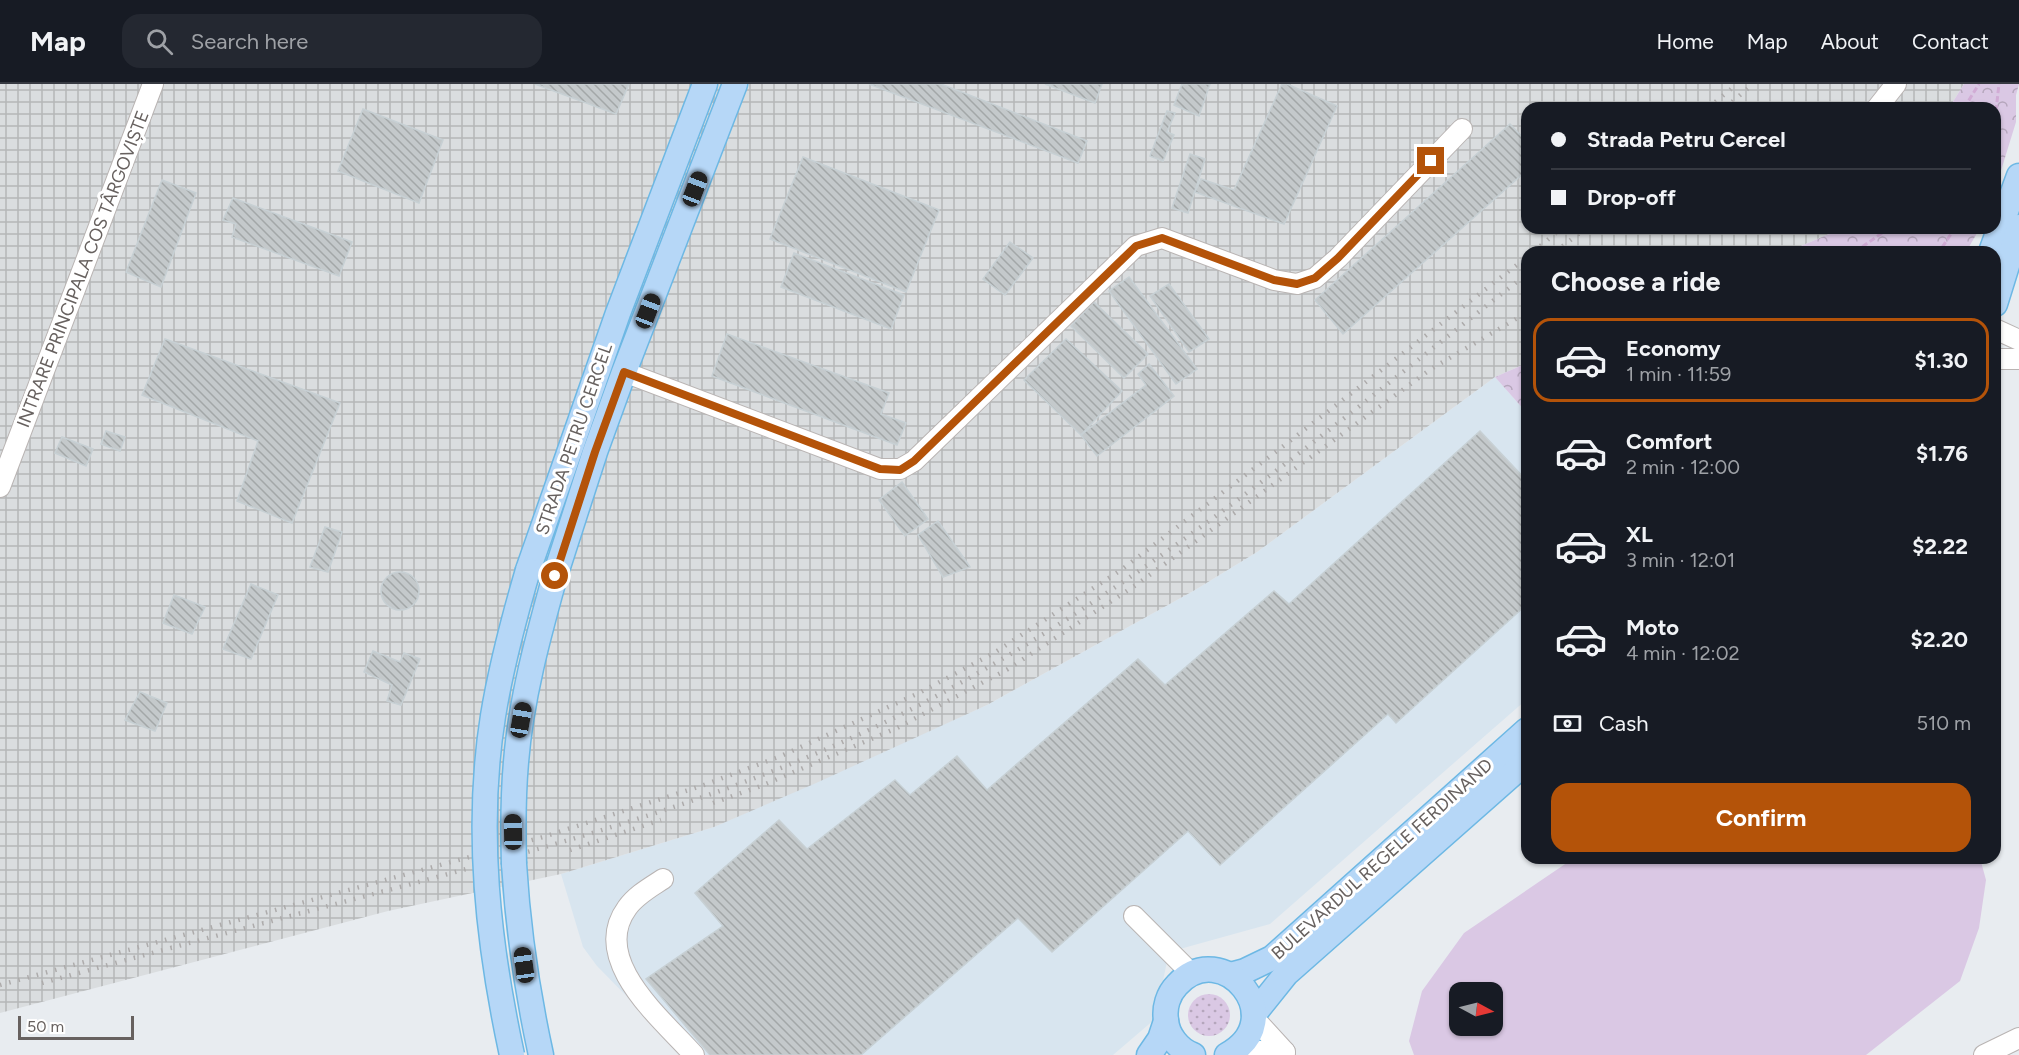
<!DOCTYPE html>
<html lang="en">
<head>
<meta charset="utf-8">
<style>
  body { margin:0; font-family:Figtree,sans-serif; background:#242831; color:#f1f3f6; height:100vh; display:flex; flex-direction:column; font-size:22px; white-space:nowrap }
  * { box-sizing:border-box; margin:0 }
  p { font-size:20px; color:#9ea1a6 }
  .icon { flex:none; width:33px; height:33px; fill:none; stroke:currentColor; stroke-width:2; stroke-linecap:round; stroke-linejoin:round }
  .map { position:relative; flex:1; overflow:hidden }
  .drawer { position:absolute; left:1521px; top:162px; width:480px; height:618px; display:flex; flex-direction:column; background:#171b24; border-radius:18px; box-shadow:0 2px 4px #0004 }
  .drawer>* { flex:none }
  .guide { position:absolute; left:1521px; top:18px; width:480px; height:132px; border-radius:18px; box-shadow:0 2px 4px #0004; display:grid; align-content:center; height:132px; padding:0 30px; background:#171b24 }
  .needle { width:39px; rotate:97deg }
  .tools { position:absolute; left:1449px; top:898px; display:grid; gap:12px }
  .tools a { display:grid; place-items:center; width:54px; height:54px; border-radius:12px; background:#171b24; box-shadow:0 2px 4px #0004; font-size:30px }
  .scale { position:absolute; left:18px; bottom:15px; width:116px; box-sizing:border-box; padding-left:6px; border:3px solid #67615f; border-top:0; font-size:16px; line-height:21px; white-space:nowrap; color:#67615f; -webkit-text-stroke:4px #fff; paint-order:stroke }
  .end { position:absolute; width:27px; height:27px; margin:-14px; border:8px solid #b45309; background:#fff; box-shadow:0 0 0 3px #fff }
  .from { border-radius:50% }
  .car { position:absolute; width:18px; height:36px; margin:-18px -9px; border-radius:8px; box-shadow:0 0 4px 2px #0007; background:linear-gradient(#222 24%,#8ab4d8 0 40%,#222 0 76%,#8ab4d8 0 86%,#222 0) }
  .guide b { display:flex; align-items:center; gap:21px; height:57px; font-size:22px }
  .guide b+b { border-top:2px solid #363941 }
  .guide i { width:15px; height:15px; background:#f1f3f6 }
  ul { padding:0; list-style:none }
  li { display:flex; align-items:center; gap:18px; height:84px; margin:0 12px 9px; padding:0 18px; border:3px solid transparent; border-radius:18px }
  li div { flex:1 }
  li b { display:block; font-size:22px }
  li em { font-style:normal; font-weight:700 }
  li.active { border-color:#b45309 }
  li>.icon { width:54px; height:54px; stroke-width:1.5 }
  h2 { padding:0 30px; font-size:27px; line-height:72px }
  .pay { display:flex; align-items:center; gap:15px; height:66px; padding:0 30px; font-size:22px }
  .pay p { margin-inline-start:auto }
  .button { display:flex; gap:12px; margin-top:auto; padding:12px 30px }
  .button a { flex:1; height:69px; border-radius:18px; background:#b45309; color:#fff; font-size:24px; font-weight:700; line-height:69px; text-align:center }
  header { display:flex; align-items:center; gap:36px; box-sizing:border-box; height:84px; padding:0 30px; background:#171b24; border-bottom:2px solid #363941 }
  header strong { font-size:28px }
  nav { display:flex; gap:33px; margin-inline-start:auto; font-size:21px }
  .search { width:420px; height:54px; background:#242831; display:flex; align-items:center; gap:15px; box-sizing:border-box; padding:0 21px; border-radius:18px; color:#9ea1a6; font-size:22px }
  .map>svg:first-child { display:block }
  .commercial { fill:#d8e5ef }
  .industrial { fill:url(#industrial-grid) }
  .grass { fill:url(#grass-dots) }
  .park { fill:url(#park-crowns) }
  .pitch { fill:#dac8e4; fill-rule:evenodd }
  .building { fill:url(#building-back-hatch); stroke:#c7d0d4; stroke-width:1.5 }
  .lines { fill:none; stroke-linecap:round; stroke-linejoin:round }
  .minor-casing { stroke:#b9b4b3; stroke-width:22 }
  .major-casing { stroke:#6db8e4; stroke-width:27 }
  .path { stroke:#d1acd5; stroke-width:3; stroke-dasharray:6 3; stroke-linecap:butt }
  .minor { stroke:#fff; stroke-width:20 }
  .major { stroke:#b6d7f7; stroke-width:24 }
  .rail { stroke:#adabab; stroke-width:4.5; stroke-dasharray:1.5 8; stroke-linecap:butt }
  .major-bridge-casing { stroke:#6db8e4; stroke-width:27; stroke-linecap:butt }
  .major-bridge { stroke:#b6d7f7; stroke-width:24 }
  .route { stroke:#b45309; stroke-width:8 }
  .labels { text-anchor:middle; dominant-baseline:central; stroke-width:6; stroke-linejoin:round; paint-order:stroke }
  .street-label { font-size:18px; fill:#67615f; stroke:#fff }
</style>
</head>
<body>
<header>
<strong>Map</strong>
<div class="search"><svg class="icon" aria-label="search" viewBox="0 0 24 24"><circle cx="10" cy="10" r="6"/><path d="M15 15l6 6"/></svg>Search here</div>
<nav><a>Home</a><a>Map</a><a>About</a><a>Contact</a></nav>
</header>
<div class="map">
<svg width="2019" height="971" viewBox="0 0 2019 971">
  <defs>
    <pattern id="industrial-grid" width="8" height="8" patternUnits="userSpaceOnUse" patternTransform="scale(1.5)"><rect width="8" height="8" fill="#dadddf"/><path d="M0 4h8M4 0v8" fill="none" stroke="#b5b7b8"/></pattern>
    <pattern id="grass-dots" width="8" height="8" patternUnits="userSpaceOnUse" patternTransform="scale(1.5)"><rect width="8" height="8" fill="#dac8e4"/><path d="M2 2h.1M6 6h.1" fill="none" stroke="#b5a6bc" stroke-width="1.8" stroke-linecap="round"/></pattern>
    <pattern id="park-crowns" width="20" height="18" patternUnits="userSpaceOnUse" patternTransform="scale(1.5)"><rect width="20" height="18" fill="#dac8e4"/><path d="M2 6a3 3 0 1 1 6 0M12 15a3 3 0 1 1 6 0" fill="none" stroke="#b5a6bc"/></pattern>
    <pattern id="building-back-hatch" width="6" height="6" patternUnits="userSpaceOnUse" patternTransform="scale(1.5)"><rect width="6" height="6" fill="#c4c9cb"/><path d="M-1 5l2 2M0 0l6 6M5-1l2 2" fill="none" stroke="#a3a7a8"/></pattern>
  </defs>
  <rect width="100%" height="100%" fill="#e8ecf0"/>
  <path class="commercial" d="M1495,293L1527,329V615L1270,840L1169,868L1155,935L1113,971H679L652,938L597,882L583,863L561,790L714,743L987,621L1195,506L1257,468Z"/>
  <path class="industrial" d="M0,0H1964L1949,24H1527V144H1843L1787,168H1527V279L1495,293L1257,468L1195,506L987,621L814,700L714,743L561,790L388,827L0,929Z"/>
  <circle class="grass" cx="1209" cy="931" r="21"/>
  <g class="park">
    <path d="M1964,0H2019L2016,11V38L1995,106V24H1949Z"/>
    <path d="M1843,144H1980L1966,168H1787Z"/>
    <path d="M1527,279V329L1495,293Z"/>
  </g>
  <path class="pitch" d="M1574,774H1980L1986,796L1979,844L1960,897L1866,971H1414L1409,957L1422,907L1464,849ZM1460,909H1492V942H1460Z"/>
  <g class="building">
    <path d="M535,0H629L616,30Z"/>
    <path d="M869,0H941L1087,57L1078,79Z"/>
    <path d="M1045,0H1102L1095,19Z"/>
    <path d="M1182,0H1210L1199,32L1174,21Z"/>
    <path d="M1282,0H1287L1337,22L1284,140L1195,108L1201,95L1234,106Z"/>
    <path d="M363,25L443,56L419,119L338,87Z"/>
    <path d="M1167,27L1175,29L1167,48L1174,51L1163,77L1150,72Z"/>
    <path d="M1510,40L1527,58V86L1343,250L1315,216Z"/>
    <path d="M1190,70L1205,75L1188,129L1172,124Z"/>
    <path d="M803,73L939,126L906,208L770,155Z"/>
    <path d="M162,96L196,109L161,203L126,188Z"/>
    <path d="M233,114L352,158L339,192L232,153L236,140L223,136Z"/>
    <path d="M1010,158L1033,174L1005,211L983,195Z"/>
    <path d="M794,169L904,211L891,245L781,203Z"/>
    <path d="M1129,193L1197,285L1176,300L1109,207Z"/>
    <path d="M1169,200L1209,255L1189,268L1150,212Z"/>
    <path d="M1094,218L1148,270L1124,294L1071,242Z"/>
    <path d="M727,250L889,309L881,330L906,339L897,361L712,292Z"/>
    <path d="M165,255L340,319L292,439L237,417L258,357L142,311Z"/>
    <path d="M1066,255L1122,307L1081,351L1024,296Z"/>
    <path d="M1149,280L1174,312L1097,372L1081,351L1146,301L1138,290Z"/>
    <path d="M106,347L125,353L120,367L101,360Z"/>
    <path d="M1480,347L1527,397V520L1396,639L1388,630L1220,781L1188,747L1052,868L1018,834L861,971H710L646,895L723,842L695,809L779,736L807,765L895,696L910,711L957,672L987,706L1138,575L1165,601L1274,507L1289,520Z"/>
    <path d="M62,353L93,365L86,382L55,369Z"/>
    <path d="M902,398L928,435L905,452L879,416Z"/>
    <path d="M938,437L970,483L943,493L918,451Z"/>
    <path d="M325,443L342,448L328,488L310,483Z"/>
    <circle cx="400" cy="507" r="19"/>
    <path d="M251,500L278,511L251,575L223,565Z"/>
    <path d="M174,511L205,523L192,550L163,539Z"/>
    <path d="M373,567L400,578L404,569L420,575L401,621L387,617L392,601L364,588Z"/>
    <path d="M140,608L167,619L155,647L125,636Z"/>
  </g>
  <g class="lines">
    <g class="minor-casing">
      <g id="minor">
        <path d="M1877,24L1896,0"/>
        <path d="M1995,245L2019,256"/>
        <path d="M1995,275H2019"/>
        <path d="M624,288L880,385H900L914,377L1136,162L1162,154L1274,196L1297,200L1315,194L1338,174L1462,45"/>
        <path d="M0,403L153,0"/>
        <path d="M663,795C651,803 636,811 627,824C589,876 662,935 694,971"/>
        <path d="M1134,832L1192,890"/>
        <path d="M1254,934L1285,968"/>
        <path d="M1236,966L1285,968"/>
        <path d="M1984,971L2019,954"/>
      </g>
    </g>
    <g class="major-casing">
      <g id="major">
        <path d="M1991,168L2019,92"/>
        <path d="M1995,220L2019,143"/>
        <path d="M528,486L618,229L705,0"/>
        <path d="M555,492L595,368L624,288L735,0"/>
        <path d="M514,780C518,845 527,907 541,971"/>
        <path d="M1230,891L1245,887L1272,874L1527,646"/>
        <path d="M1254,930L1286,890L1527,677"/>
        <path d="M1149,971L1160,955L1166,937"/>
        <path d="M1193,971C1179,966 1167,951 1166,936C1164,924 1168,910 1177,901C1222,851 1293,935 1227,971"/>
      </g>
    </g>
    <g class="path">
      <path d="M1964,24L1979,0"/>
      <path d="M1995,36L1999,0"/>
      <path d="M1855,168L1889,144"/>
      <path d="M1935,168L1941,165L1955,144"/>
    </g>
    <use href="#minor" class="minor"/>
    <use href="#major" class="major"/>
    <g class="rail">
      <path d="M1708,24L1737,0"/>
      <path d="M1725,24L1753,0"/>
      <path d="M1533,168L1562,144"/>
      <path d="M1555,168L1586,144"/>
      <path d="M713,719L761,702L897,644L1008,585L1136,501L1431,285L1526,229"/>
      <path d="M570,766L661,736"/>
      <path d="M42,899C166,865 290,832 415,799C589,752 766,702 927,617C1142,504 1336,339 1527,190"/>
      <path d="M0,901L543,753L704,701L781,672L919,609L994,569L1121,486L1286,360L1527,173"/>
    </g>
    <g class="major-bridge-casing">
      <g id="major-bridge">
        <path d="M514,780C513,746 513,712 516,678C521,615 538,553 555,492"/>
        <path d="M512,971C488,860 475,745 493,632C501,583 514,534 528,486"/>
      </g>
    </g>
    <use href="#major-bridge" class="major-bridge"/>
  </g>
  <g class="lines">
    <path class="route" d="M555,492L595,368L624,288L880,385L900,386L914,377L1136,162L1162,154L1274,196L1297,200L1315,194L1338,174L1431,77"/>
  </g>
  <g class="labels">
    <g class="street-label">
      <text transform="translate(83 185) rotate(-69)">INTRARE PRINCIPALA COS TÂRGOVIȘTE</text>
      <text transform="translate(574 355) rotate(-71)">STRADA PETRU CERCEL</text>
      <text transform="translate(1382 775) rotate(-42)">BULEVARDUL REGELE FERDINAND</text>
    </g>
  </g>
</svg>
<div class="tools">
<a><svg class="needle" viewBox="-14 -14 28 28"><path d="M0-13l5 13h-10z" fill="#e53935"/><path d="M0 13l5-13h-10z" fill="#9ea1a6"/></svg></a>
</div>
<div class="scale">50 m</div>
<i class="end from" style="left:555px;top:492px"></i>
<i class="end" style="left:1431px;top:77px"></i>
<i class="car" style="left:695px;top:105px;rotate:21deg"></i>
<i class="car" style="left:648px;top:227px;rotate:21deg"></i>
<i class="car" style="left:521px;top:636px;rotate:10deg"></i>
<i class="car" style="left:513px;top:748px;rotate:359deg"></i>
<i class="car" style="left:524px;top:881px;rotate:352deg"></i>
<div class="guide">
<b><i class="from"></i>Strada Petru Cercel</b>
<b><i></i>Drop-off</b>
</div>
<section class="drawer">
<h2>Choose a ride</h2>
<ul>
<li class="active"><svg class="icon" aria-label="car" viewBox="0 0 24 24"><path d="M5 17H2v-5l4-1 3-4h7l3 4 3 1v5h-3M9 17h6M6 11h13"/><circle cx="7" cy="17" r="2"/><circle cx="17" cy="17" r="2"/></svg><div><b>Economy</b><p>1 min · 11:59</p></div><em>$1.30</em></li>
<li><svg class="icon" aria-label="car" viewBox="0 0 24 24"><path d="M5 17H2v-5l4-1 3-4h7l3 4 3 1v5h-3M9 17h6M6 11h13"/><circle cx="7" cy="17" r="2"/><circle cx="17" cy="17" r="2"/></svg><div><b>Comfort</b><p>2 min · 12:00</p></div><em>$1.76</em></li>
<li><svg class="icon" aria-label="car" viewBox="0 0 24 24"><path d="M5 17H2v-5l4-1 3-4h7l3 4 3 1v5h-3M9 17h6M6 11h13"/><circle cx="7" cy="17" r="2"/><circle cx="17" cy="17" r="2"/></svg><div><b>XL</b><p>3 min · 12:01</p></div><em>$2.22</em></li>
<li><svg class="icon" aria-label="car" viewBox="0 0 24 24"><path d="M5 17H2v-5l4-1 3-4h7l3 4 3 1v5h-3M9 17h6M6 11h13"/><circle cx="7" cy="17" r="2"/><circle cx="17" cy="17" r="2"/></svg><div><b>Moto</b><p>4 min · 12:02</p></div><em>$2.20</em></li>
</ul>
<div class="pay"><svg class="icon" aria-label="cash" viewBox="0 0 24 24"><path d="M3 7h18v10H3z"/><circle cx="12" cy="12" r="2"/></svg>Cash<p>510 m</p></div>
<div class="button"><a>Confirm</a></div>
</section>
</div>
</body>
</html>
